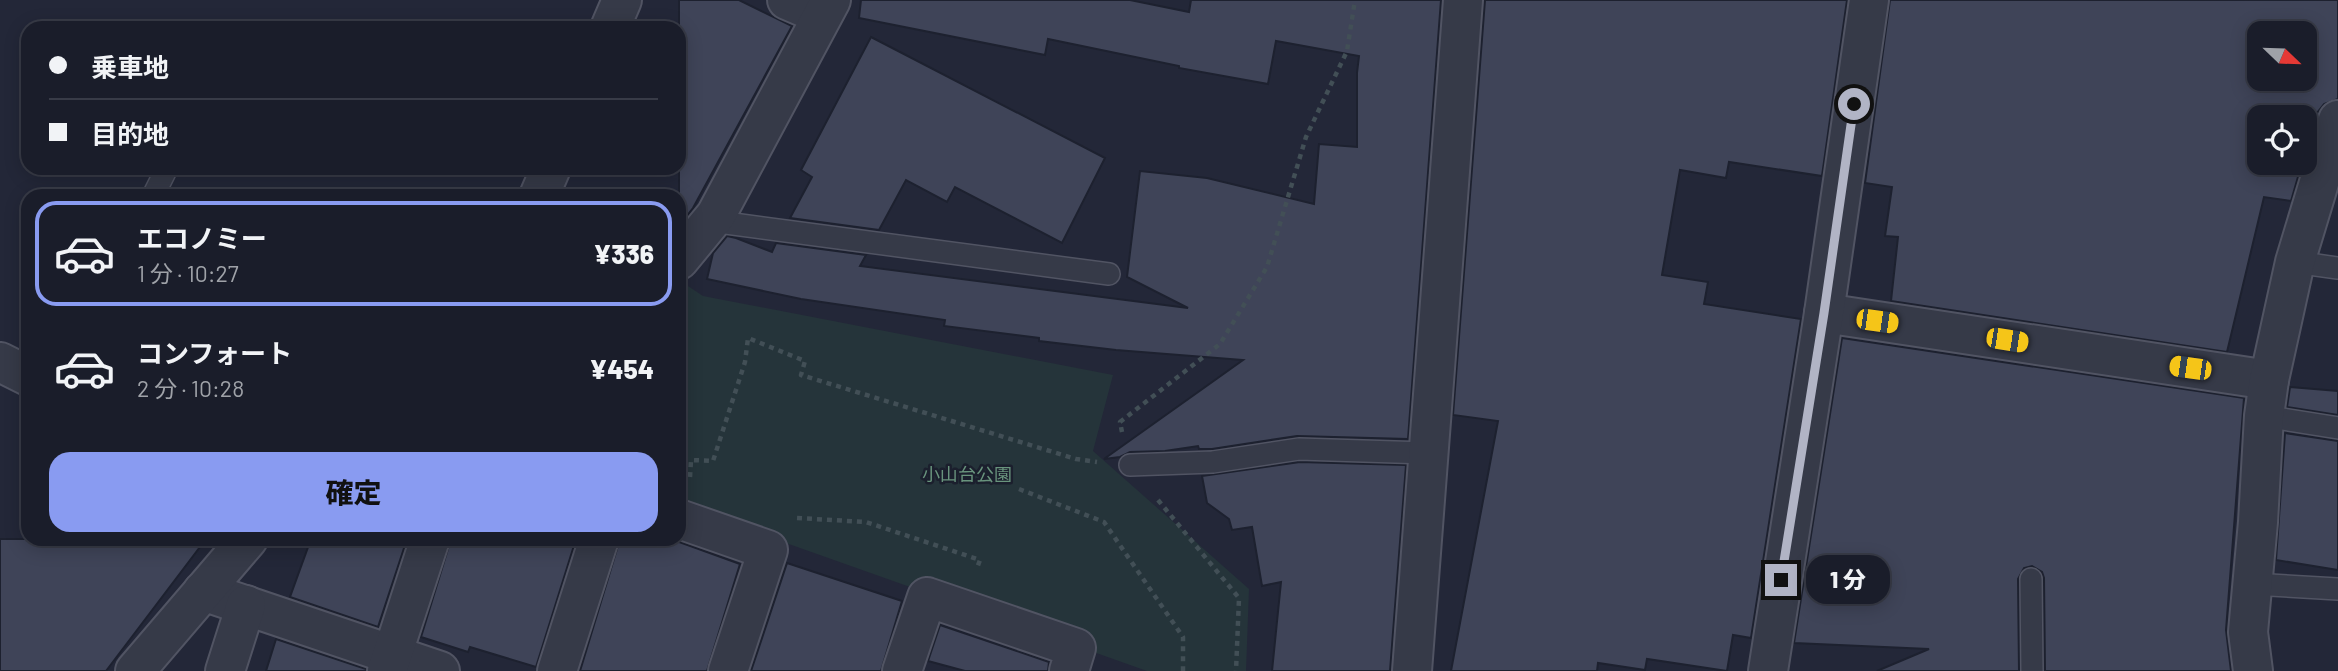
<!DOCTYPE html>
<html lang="ja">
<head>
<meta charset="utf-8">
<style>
  body { margin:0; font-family:Barlow,"Noto Sans JP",sans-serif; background:#232632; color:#f1f3f6; height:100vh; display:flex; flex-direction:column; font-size:26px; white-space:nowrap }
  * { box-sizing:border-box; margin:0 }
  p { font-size:23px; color:#9fa2a8 }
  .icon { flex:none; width:38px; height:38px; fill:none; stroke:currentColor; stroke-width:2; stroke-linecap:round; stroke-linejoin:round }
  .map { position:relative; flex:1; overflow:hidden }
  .side { position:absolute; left:21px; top:189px; width:665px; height:357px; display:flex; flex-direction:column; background:#1a1d2a; border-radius:21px; box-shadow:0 4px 18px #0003,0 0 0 2px #383b47 }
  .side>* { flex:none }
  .banner { position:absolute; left:21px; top:21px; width:665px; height:154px; border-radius:21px; box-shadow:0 4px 18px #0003,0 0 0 2px #383b47; display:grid; align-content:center; height:154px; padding:0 28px; background:#1a1d2a }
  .needle { width:46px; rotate:113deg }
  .fabs { position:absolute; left:2247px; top:21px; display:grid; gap:14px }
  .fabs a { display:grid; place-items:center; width:70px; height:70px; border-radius:14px; background:#1a1d2a; box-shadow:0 4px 18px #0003,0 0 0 2px #383b47; font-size:35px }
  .end { position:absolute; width:32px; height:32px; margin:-16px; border:9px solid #b1b4c5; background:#111; box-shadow:0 0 0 4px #111 }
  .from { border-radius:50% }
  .bubble { position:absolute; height:49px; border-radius:21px; background:#1a1d2a; box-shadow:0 4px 18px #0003,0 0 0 2px #383b47; font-size:23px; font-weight:800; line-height:49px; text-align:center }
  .car { position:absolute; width:21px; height:42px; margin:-21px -10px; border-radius:9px; box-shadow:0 0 5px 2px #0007; background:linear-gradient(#f5c518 24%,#345 0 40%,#f5c518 0 76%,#345 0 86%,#f5c518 0) }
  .banner b { display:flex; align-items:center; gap:24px; height:66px; font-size:26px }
  .banner b+b { border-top:2px solid #383b47 }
  .banner i { width:18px; height:18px; background:#f1f3f6 }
  ul { padding:12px 0 0; list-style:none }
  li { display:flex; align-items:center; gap:21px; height:105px; margin:0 14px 10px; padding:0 14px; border:4px solid transparent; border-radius:21px }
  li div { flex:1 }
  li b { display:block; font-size:26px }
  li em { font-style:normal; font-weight:800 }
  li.current { border-color:#899bf1 }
  li>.icon { width:63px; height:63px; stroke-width:1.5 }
  .cta { display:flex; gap:14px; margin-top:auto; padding:14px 28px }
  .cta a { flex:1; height:80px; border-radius:21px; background:#899bf1; color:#111; font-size:28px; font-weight:800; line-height:80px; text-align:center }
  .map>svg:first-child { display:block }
  .green { fill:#25343a }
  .building { fill:#3f4458; stroke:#1d212f; stroke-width:2; fill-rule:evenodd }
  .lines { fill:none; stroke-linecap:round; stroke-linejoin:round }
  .service-casing { stroke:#515463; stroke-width:24 }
  .minor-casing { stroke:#515463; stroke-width:42 }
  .path { stroke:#424f56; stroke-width:4.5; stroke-dasharray:5 5; stroke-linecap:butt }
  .service { stroke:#363a48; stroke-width:21 }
  .minor { stroke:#363a48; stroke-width:38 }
  .route { stroke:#b1b4c5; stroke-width:9 }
  .labels { text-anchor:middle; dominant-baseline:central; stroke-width:5; stroke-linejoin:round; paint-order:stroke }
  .park-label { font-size:18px; fill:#69947d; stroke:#1b1f2d }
</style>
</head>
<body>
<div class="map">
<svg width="2338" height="671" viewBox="0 0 2338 671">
  <rect width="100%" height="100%" fill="#232738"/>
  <path class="green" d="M679,280L703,296L1113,375L1093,451L1249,589L1246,671H1147L679,505Z"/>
  <g class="building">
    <path d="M679,0H739L792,26L693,208L679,226Z"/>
    <path d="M861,0H1130L1189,12L1191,0H1441L1408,439L1297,436L1212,449H1199L1198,446L1165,451L1130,452L1120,457L1104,459L1243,360L1116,350L1039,341V338L944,326L945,320L801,299L707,279L713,253L727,236L736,238L772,252L776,243L866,255L860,266L1188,308L1127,277L1140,171L1207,178L1314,204L1319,144L1357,147V73L1359,56L1276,41L1268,84L1179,68V66L1048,39L1045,55L859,18Z"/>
    <path d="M1485,0H1847L1822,176L1729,162L1726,178L1680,170L1662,275L1708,282L1704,304L1801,319L1751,638L1733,635L1727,671L1647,659L1645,670L1598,663L1597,671H1451L1498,421L1453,415Z"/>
    <path d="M1890,0H2338V99L2324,104L2317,113L2305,154V117H2259V163H2302L2291,201L2264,197L2227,352L1891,301L1898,237L1885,236L1892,187L1865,183ZM2259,33H2305V79H2259Z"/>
    <path d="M871,37L1105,158L1062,243L955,187L947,202L906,180L879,230L790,218L812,177L801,170Z"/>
    <path d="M1842,338L2244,398L2226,630L2231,671H2045L2044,578L2042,572L2032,566L2024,568L2018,579L2019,671H1877L1929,649L1794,643Z"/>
    <path d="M2290,387L2338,391V415L2287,407Z"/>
    <path d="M2285,433L2338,441V570L2276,560Z"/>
    <path d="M1300,462L1406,465L1390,671H1272L1281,582L1262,586L1252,527L1232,530L1229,519L1207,503L1202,476Z"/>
    <path d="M0,539H206L106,671H0Z"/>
    <path d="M311,539H407L378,627L290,597Z"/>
    <path d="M451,539H576L536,667L470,647L468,652L421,637Z"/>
    <path d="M620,539H671L740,564L707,671H580Z"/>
    <path d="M787,563L902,601L881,671H751Z"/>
    <path d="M940,625L1049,662L1048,671H965L928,661Z"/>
    <path d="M276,639L366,669V671H266Z"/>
  </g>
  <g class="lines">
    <g class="service-casing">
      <g id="service">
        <path d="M153,196L167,168"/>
        <path d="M711,221L1109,274"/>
        <path d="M2295,262L2338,268"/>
        <path d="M2264,416L2338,428"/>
        <path d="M1130,465L1213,462L1299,449L1427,453"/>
        <path d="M2031,579L2032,671"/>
        <path d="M2252,584L2338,589"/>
      </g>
    </g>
    <g class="minor-casing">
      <g id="minor">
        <path d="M787,0L822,15"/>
        <path d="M610,28L622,0"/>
        <path d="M539,196L551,168"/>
        <path d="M679,260L716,215L831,0"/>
        <path d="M1824,313L2269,380"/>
        <path d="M0,362L28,376"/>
        <path d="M679,519L768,550L728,671"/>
        <path d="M203,591L440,671"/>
        <path d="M135,671L248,539"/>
        <path d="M225,671L246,605"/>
        <path d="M387,671L430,539"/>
        <path d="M557,671L599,539"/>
        <path d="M902,671L927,597L1076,648L1069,671"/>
        <path d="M1412,671L1463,0"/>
        <path d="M1768,671L1824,313L1869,0"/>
        <path d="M2253,671L2248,632L2258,522L2264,416L2269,380L2295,262L2338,120"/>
      </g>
    </g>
    <g class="path">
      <path d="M1122,432L1120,422L1220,344L1267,267L1306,137L1347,51L1355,0"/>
      <path d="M690,477L691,460L713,461L745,362L748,338L805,361L801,375L1076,459L1097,462"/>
      <path d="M1019,489L1104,522L1183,637V671"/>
      <path d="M1158,500L1239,598L1236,671"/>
      <path d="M797,518L866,522L980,560L977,568"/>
    </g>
    <use href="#service" class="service"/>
    <use href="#minor" class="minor"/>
  </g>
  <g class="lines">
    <path class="route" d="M1781,580L1824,313L1854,104"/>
  </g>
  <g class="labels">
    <g class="park-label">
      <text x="967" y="474">小山台公園</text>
    </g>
  </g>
</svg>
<div class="fabs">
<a><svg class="needle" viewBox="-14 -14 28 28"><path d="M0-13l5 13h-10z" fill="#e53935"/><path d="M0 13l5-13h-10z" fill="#9fa2a8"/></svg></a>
<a><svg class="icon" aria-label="locate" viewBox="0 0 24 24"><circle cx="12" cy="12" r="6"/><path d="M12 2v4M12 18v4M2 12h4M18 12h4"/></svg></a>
</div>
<i class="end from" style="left:1854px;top:104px"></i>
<i class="end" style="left:1781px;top:580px"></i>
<div class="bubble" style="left:1806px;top:555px;width:84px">1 分</div>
<i class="car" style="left:1877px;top:321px;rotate:98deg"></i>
<i class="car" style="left:2007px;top:340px;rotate:99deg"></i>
<i class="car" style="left:2190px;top:368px;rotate:278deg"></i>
<div class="banner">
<b><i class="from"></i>乗車地</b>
<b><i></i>目的地</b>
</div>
<section class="side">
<ul>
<li class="current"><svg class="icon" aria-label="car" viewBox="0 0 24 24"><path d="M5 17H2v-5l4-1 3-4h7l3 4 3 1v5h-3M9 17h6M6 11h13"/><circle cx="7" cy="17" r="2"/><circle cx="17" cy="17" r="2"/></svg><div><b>エコノミー</b><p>1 分 · 10:27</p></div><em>¥336</em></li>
<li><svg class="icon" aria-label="car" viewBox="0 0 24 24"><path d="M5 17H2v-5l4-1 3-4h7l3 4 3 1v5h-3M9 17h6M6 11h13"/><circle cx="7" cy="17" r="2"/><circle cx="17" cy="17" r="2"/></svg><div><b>コンフォート</b><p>2 分 · 10:28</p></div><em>¥454</em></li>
</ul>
<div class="cta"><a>確定</a></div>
</section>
</div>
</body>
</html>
